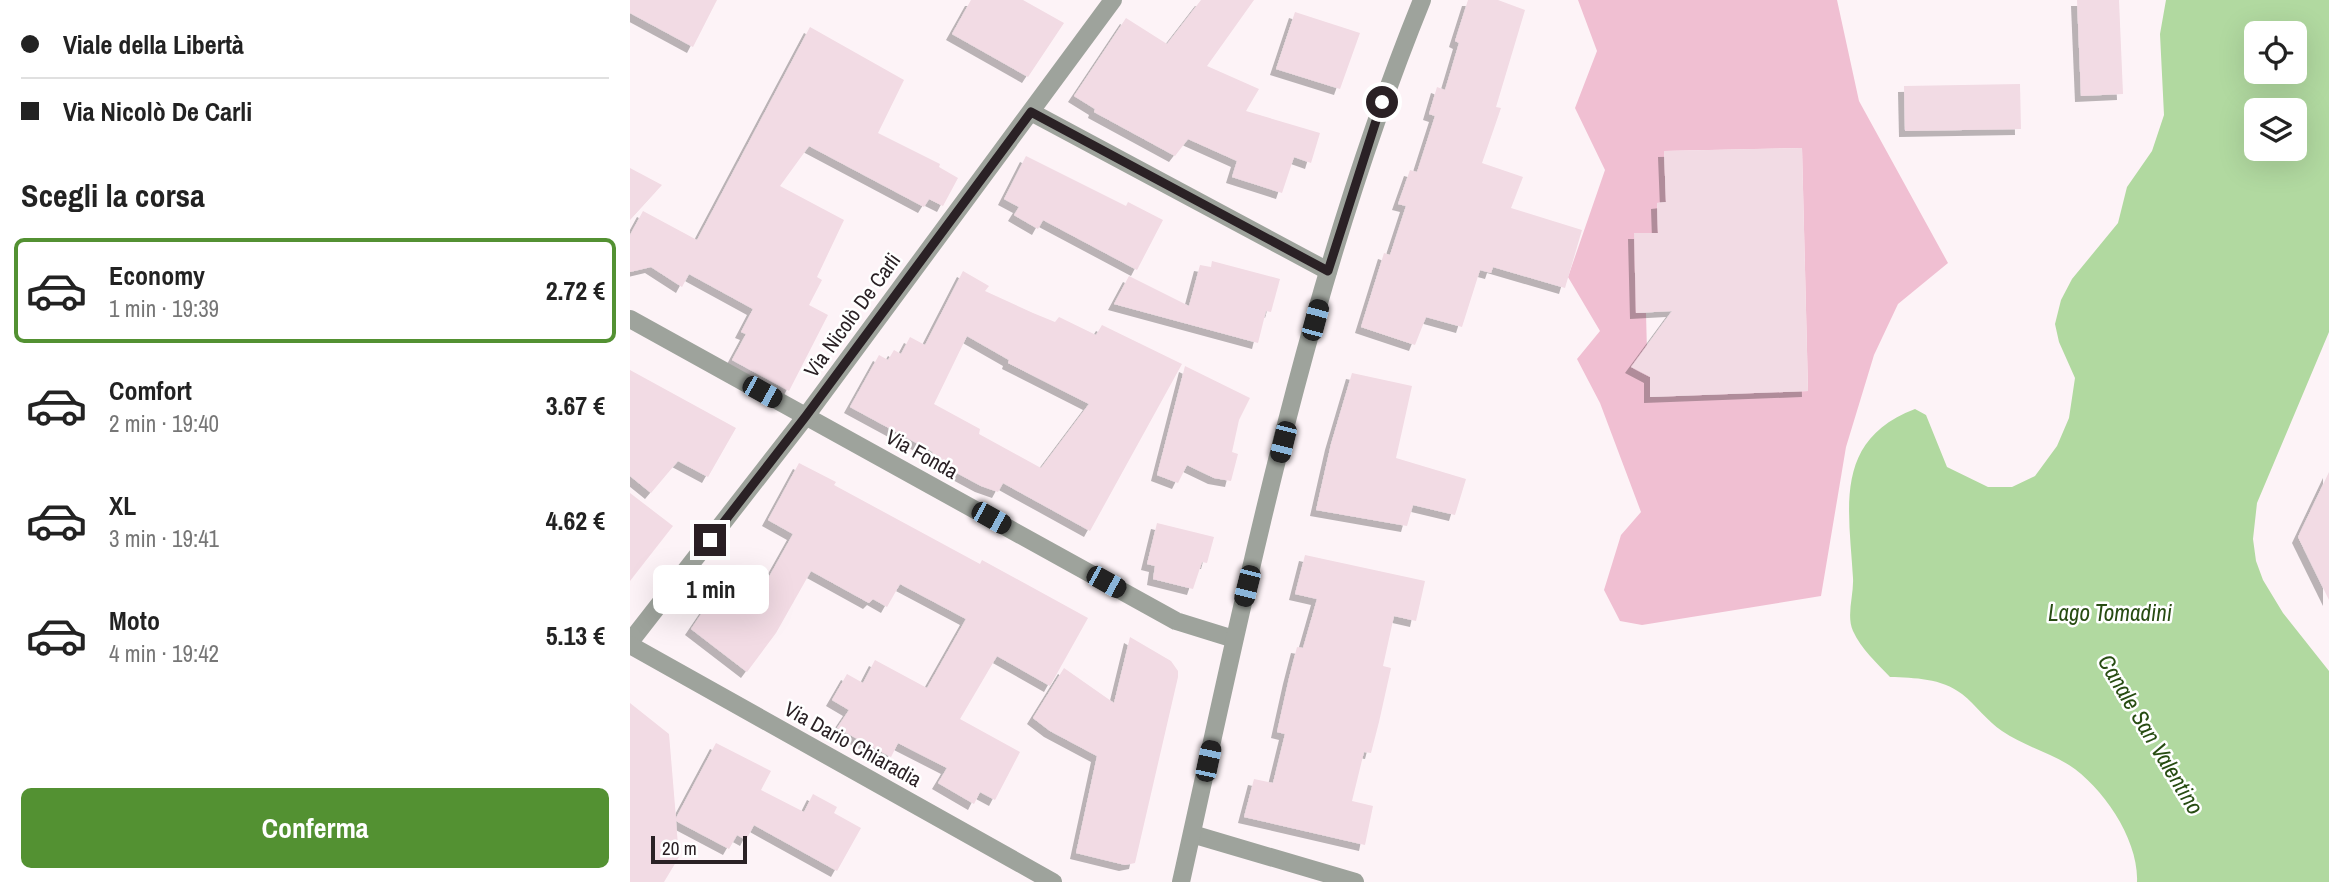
<!DOCTYPE html>
<html lang="it">
<head>
<meta charset="utf-8">
<style>
  body { margin:0; font-family:"Archivo Narrow",sans-serif; background:#f6f6f6; color:#222; height:100vh; display:flex; flex-direction:column; font-size:26px; white-space:nowrap }
  * { box-sizing:border-box; margin:0 }
  p { font-size:23px; color:#767676 }
  .icon { flex:none; width:38px; height:38px; fill:none; stroke:currentColor; stroke-width:2; stroke-linecap:round; stroke-linejoin:round }
  .map { position:relative; flex:1; overflow:hidden }
  .side { display:flex; flex-direction:column; background:#fff; width:630px }
  .side>* { flex:none }
  .banner { display:grid; align-content:center; height:154px; padding:0 21px; background:#fff }
  .buttons { position:absolute; left:1614px; top:21px; display:grid; gap:14px }
  .buttons a { display:grid; place-items:center; width:63px; height:63px; border-radius:10px; background:#fff; box-shadow:0 7px 28px #0002; font-size:35px }
  .scale { position:absolute; left:21px; bottom:18px; width:96px; box-sizing:border-box; padding-left:7px; border:4px solid #2a2125; border-top:0; font-size:19px; line-height:24px; white-space:nowrap; color:#2a2125; -webkit-text-stroke:5px #fff; paint-order:stroke }
  .end { position:absolute; width:32px; height:32px; margin:-16px; border:9px solid #2a2125; background:#fff; box-shadow:0 0 0 4px #fff }
  .from { border-radius:50% }
  .bubble { position:absolute; height:49px; border-radius:10px; background:#fff; box-shadow:0 7px 28px #0002; font-size:23px; font-weight:700; line-height:49px; text-align:center }
  .car { position:absolute; width:21px; height:42px; margin:-21px -10px; border-radius:9px; box-shadow:0 0 5px 2px #0007; background:linear-gradient(#222 24%,#8ab4d8 0 40%,#222 0 76%,#8ab4d8 0 86%,#222 0) }
  .banner b { display:flex; align-items:center; gap:24px; height:66px; font-size:26px }
  .banner b+b { border-top:2px solid #e0e0e0 }
  .banner i { width:18px; height:18px; background:#222 }
  ul { padding:0; list-style:none }
  li { display:flex; align-items:center; gap:21px; height:105px; margin:0 14px 10px; padding:0 7px; border:4px solid transparent; border-radius:10px }
  li div { flex:1 }
  li b { display:block; font-size:26px }
  li em { font-style:normal; font-weight:700 }
  li.current { border-color:#539132 }
  li>.icon { width:63px; height:63px; stroke-width:1.5 }
  h2 { padding:0 21px; font-size:32px; line-height:84px }
  .button { display:flex; gap:14px; margin-top:auto; padding:14px 21px }
  .button a { flex:1; height:80px; border-radius:10px; background:#539132; color:#fff; font-size:28px; font-weight:700; line-height:80px; text-align:center }
  main { display:flex; flex:1; min-height:0 }
  .map>svg:first-child { display:block }
  .green { fill:#f0bfd2; fill-rule:evenodd }
  .water { fill:#b1d9a0; fill-rule:evenodd }
  .building { fill:#f2dbe4; fill-rule:evenodd; filter:url(#shadow) }
  .lines { fill:none; stroke-linecap:round; stroke-linejoin:round }
  .minor { stroke:#9ea39c; stroke-width:18 }
  .route { stroke:#2a2125; stroke-width:9 }
  .labels { text-anchor:middle; dominant-baseline:central; stroke-width:5; stroke-linejoin:round; paint-order:stroke }
  .street-label { font-size:21px; fill:#2a2125; stroke:#fff }
  .water-label { font-size:23px; font-style:italic; fill:#274c12; stroke:#fff }
</style>
</head>
<body>
<main>
<section class="side">
<div class="banner">
<b><i class="from"></i>Viale della Libertà</b>
<b><i></i>Via Nicolò De Carli</b>
</div>
<h2>Scegli la corsa</h2>
<ul>
<li class="current"><svg class="icon" aria-label="car" viewBox="0 0 24 24"><path d="M5 17H2v-5l4-1 3-4h7l3 4 3 1v5h-3M9 17h6M6 11h13"/><circle cx="7" cy="17" r="2"/><circle cx="17" cy="17" r="2"/></svg><div><b>Economy</b><p>1 min · 19:39</p></div><em>2.72 €</em></li>
<li><svg class="icon" aria-label="car" viewBox="0 0 24 24"><path d="M5 17H2v-5l4-1 3-4h7l3 4 3 1v5h-3M9 17h6M6 11h13"/><circle cx="7" cy="17" r="2"/><circle cx="17" cy="17" r="2"/></svg><div><b>Comfort</b><p>2 min · 19:40</p></div><em>3.67 €</em></li>
<li><svg class="icon" aria-label="car" viewBox="0 0 24 24"><path d="M5 17H2v-5l4-1 3-4h7l3 4 3 1v5h-3M9 17h6M6 11h13"/><circle cx="7" cy="17" r="2"/><circle cx="17" cy="17" r="2"/></svg><div><b>XL</b><p>3 min · 19:41</p></div><em>4.62 €</em></li>
<li><svg class="icon" aria-label="car" viewBox="0 0 24 24"><path d="M5 17H2v-5l4-1 3-4h7l3 4 3 1v5h-3M9 17h6M6 11h13"/><circle cx="7" cy="17" r="2"/><circle cx="17" cy="17" r="2"/></svg><div><b>Moto</b><p>4 min · 19:42</p></div><em>5.13 €</em></li>
</ul>
<div class="button"><a>Conferma</a></div>
</section>
<div class="map">
<svg width="1699" height="882" viewBox="0 0 1699 882">
  <defs>
    <filter id="shadow"><feDropShadow dx="-6" dy="6" stdDeviation="0" flood-color="#0004"/></filter>
  </defs>
  <rect width="100%" height="100%" fill="#fdf3f7"/>
  <path class="green" d="M948,0H1207L1229,101L1318,263L1268,304L1244,355L1216,447L1191,596L1012,625L990,621L974,590L991,535L1011,512L970,403L947,359L970,331L938,277L975,170L945,108L967,51ZM1172,148L1178,391L1020,397V376L1005,366L1017,352L1016,313H1006L1028,233L1027,203L1036,202L1034,151Z"/>
  <path class="water" d="M1536,0H1699V332L1627,503L1623,539L1626,561L1633,580L1653,613L1699,671V882H1507C1509,840 1473,787 1439,765C1418,752 1392,745 1372,731C1357,721 1346,705 1332,694C1311,678 1285,678 1260,677C1247,663 1231,649 1223,631C1216,615 1224,595 1223,578C1219,509 1203,440 1285,409L1296,415L1317,467L1358,487H1382L1405,476L1427,446L1439,418L1445,378L1429,342L1425,324L1431,300L1442,279L1488,223L1497,187L1522,151L1534,115L1530,34ZM1626,33H1664V72H1626ZM1626,110H1664V149H1626Z"/>
  <g class="building">
    <path d="M0,0H87L63,47L0,13Z"/>
    <path d="M341,0H393L434,23L398,77L322,34Z"/>
    <path d="M571,0H624L577,66L629,89L616,111L690,133L681,163L664,157L652,193L602,177L607,161L558,139L545,156L464,112L465,109L444,96L496,18L537,44Z"/>
    <path d="M838,0H868L895,10L866,107L871,108L852,163L893,177L881,208L952,230L935,288L863,267L861,273L850,270L832,327L796,317L785,345L731,327L754,253L760,255L776,206L768,204L780,170L787,172L805,116L799,114L807,87L815,90L829,43L825,41Z"/>
    <path d="M1447,0H1489L1493,94L1451,96Z"/>
    <path d="M665,12L730,33L710,89L646,69Z"/>
    <path d="M180,27L274,80L248,133L310,164L309,167L328,178L313,206L299,199L294,207L179,146L150,186L214,220L187,277L192,280L179,305L198,315L159,391L102,360L116,334L111,332L123,309L59,274L52,287L21,267L0,272V235L13,211L67,240Z"/>
    <path d="M1390,84L1391,129L1275,131L1274,86Z"/>
    <path d="M1172,148L1178,391L1020,397V377L1001,367L1042,311L1006,313L1004,233H1028L1027,203L1036,202L1034,151Z"/>
    <path d="M396,156L496,206L498,202L533,220L507,270L413,220L408,229L384,215L389,207L374,199Z"/>
    <path d="M0,168L32,185L0,220Z"/>
    <path d="M582,261L650,279L641,312L636,311L628,343L484,304L499,276L559,306L570,265L581,267Z"/>
    <path d="M333,271L359,286L355,291L403,313L425,322L429,317L466,335L472,325L552,364L460,531L373,483L368,492L351,486L299,458L303,452L220,407L249,355L258,360L264,350L271,354L280,337L295,345ZM337,336L379,360L378,363L459,404L411,468L349,434L350,429L304,404Z"/>
    <path d="M555,366L620,398L609,420L602,452L608,454L601,481L584,478L557,465L548,483L527,475Z"/>
    <path d="M0,370L106,428L78,477L48,461L21,493L0,476Z"/>
    <path d="M722,373L782,386L766,458L836,479L825,515L783,505L777,526L686,510L701,444Z"/>
    <path d="M169,463L206,482L204,485L350,564L352,560L458,618L420,686L367,656L330,719L390,752L365,800L350,792L344,804L308,783L317,768L268,743L261,757L207,728L219,710L202,700L217,674L233,683L245,660L297,688L336,619L270,584L257,607L243,599L239,603L181,571L146,633L117,672L61,629L90,586L121,609L163,534L138,520Z"/>
    <path d="M1699,472V600L1668,537Z"/>
    <path d="M0,493L43,526L0,581Z"/>
    <path d="M527,523L584,537L577,563L572,562L563,589L523,579L525,566L517,564Z"/>
    <path d="M675,555L795,581L786,621L764,616L753,666L761,668L749,722L741,753L734,752L722,801L743,806L735,845L614,817L624,779L643,783L655,734L647,732L659,678L667,647L673,648L687,599L665,594Z"/>
    <path d="M500,637L541,661L548,671V677L505,863L495,865L446,853L467,756L420,731L403,718L434,668L484,703Z"/>
    <path d="M0,703L39,734L46,818L86,743L141,771L131,790L174,812L183,794L207,807L204,813L231,828L207,871L124,825L116,840L107,835L99,849L46,821L49,857L34,882H0Z"/>
  </g>
  <g class="lines">
    <g class="minor">
      <path d="M401,112L698,271"/>
      <path d="M0,319L546,621L604,639"/>
      <path d="M0,642L176,416L483,0"/>
      <path d="M0,645L423,882"/>
      <path d="M562,834L725,882"/>
      <path d="M551,882C617,585 677,283 792,0"/>
    </g>
  </g>
  <g class="lines">
    <path class="route" d="M80,540L176,416L401,112L698,271L752,102"/>
  </g>
  <g class="labels">
    <g class="street-label">
      <text transform="translate(222 315) rotate(-54)">Via Nicolò De Carli</text>
      <text transform="translate(292 454) rotate(29)">Via Fonda</text>
      <text transform="translate(223 744) rotate(29)">Via Dario Chiaradia</text>
    </g>
    <g class="water-label">
      <text x="1480" y="612">Lago Tomadini</text>
      <text transform="translate(1521 734) rotate(59)">Canale San Valentino</text>
    </g>
  </g>
</svg>
<div class="buttons">
<a><svg class="icon" aria-label="locate" viewBox="0 0 24 24"><circle cx="12" cy="12" r="6"/><path d="M12 2v4M12 18v4M2 12h4M18 12h4"/></svg></a>
<a><svg class="icon" aria-label="layers" viewBox="0 0 24 24"><path d="M12 4l9 5-9 5-9-5zM3 14l9 5 9-5"/></svg></a>
</div>
<div class="scale">20 m</div>
<i class="end from" style="left:752px;top:102px"></i>
<i class="end" style="left:80px;top:540px"></i>
<div class="bubble" style="left:23px;top:565px;width:116px">1 min</div>
<i class="car" style="left:685px;top:320px;rotate:15deg"></i>
<i class="car" style="left:132px;top:392px;rotate:119deg"></i>
<i class="car" style="left:653px;top:442px;rotate:194deg"></i>
<i class="car" style="left:361px;top:518px;rotate:119deg"></i>
<i class="car" style="left:476px;top:582px;rotate:119deg"></i>
<i class="car" style="left:617px;top:586px;rotate:194deg"></i>
<i class="car" style="left:578px;top:761px;rotate:12deg"></i>
</div>
</main>
</body>
</html>
